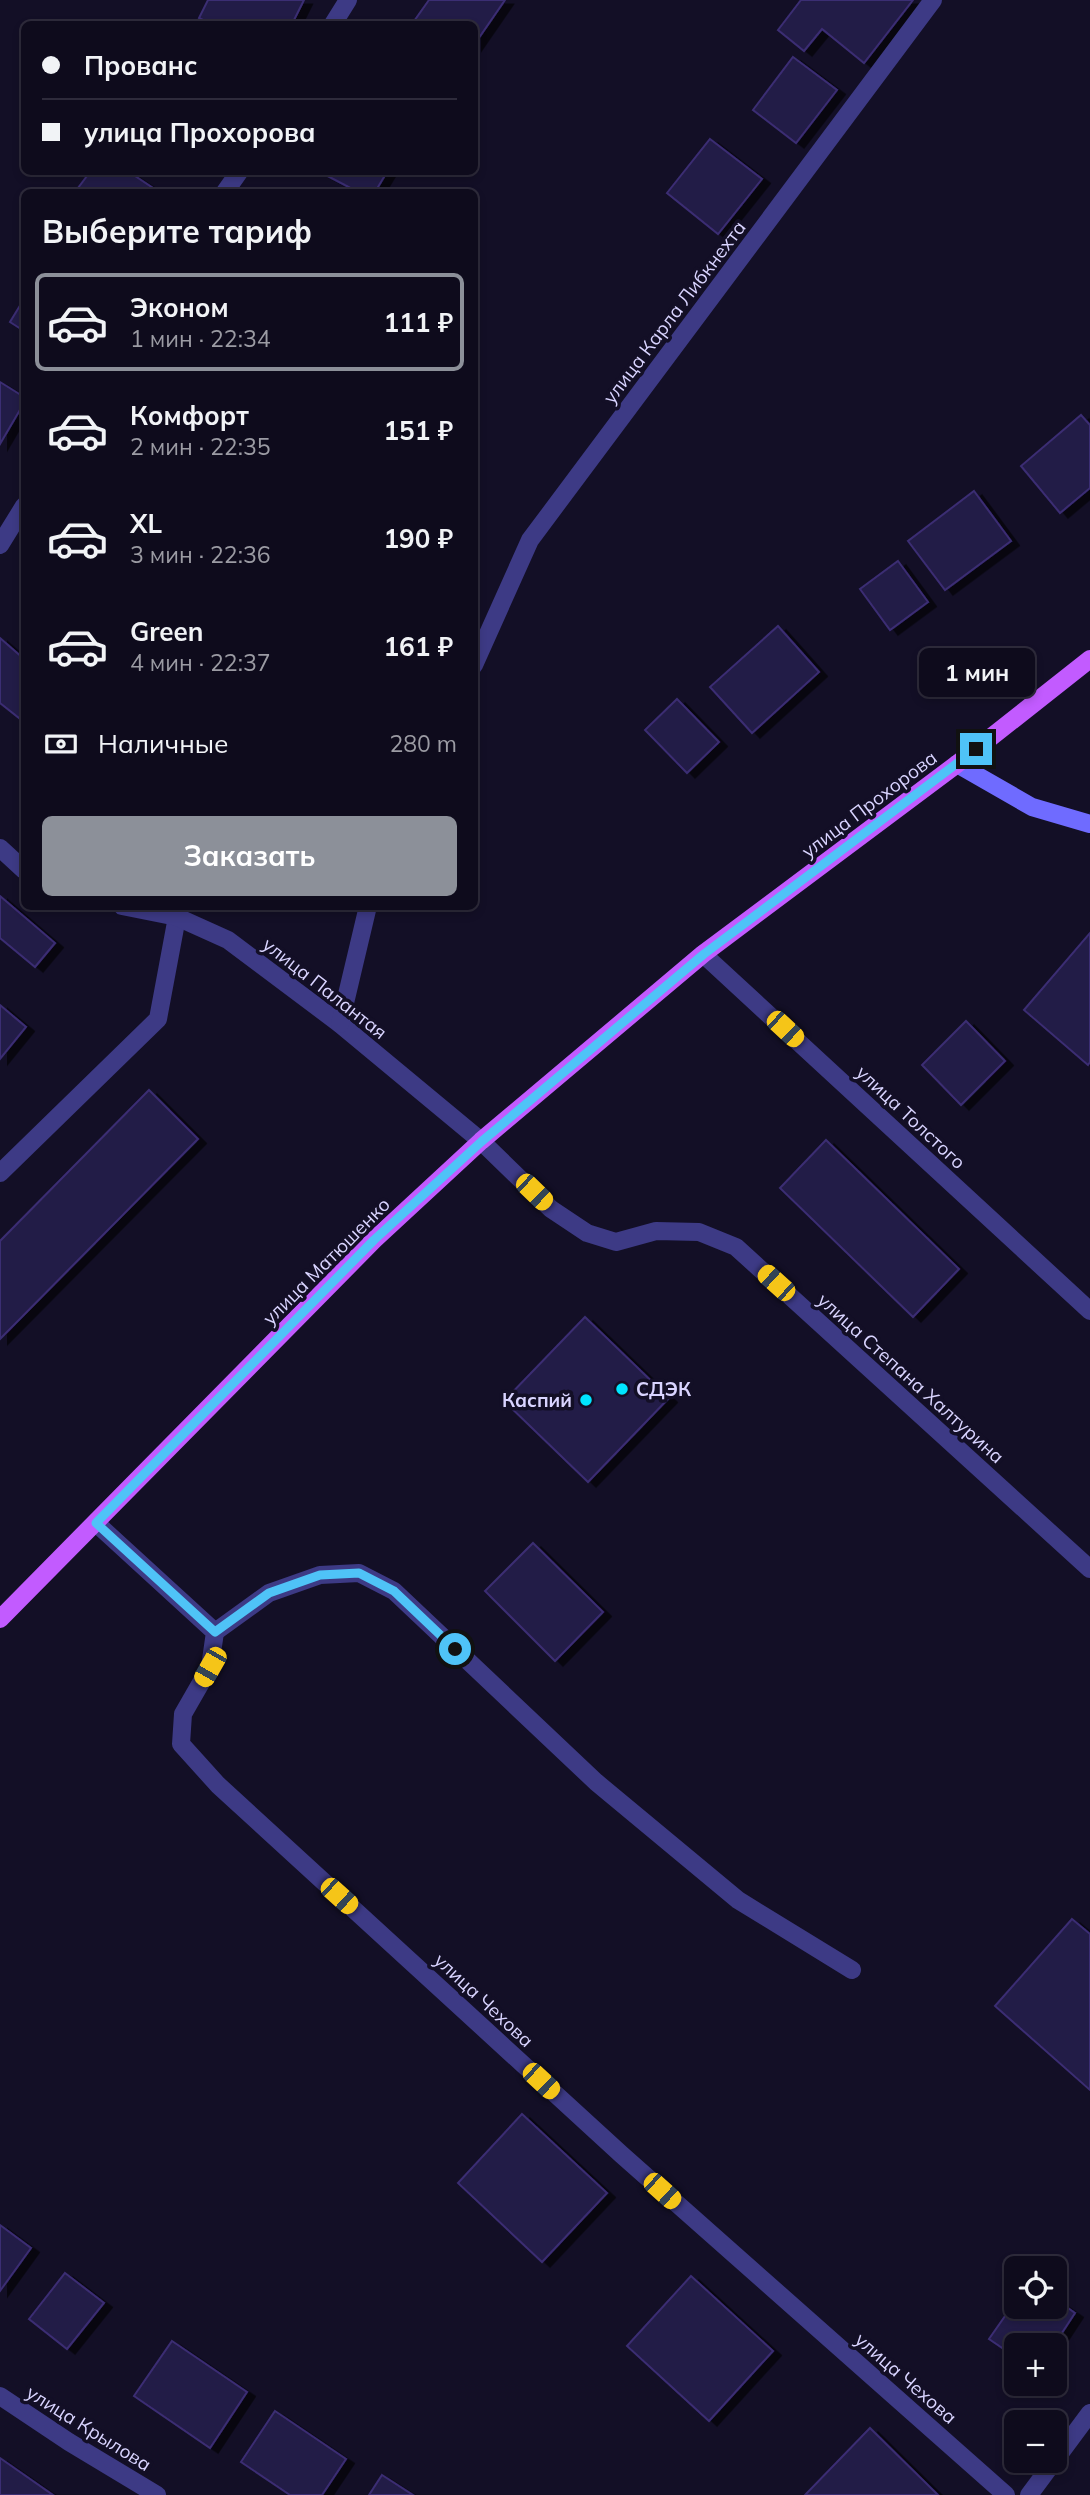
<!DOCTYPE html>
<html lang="ru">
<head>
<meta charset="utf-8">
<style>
  body { margin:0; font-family:Mulish,sans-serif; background:#1c1929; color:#f1f3f6; height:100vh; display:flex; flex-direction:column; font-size:26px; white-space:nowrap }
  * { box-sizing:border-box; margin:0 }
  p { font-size:23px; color:#9b9ba3 }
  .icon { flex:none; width:38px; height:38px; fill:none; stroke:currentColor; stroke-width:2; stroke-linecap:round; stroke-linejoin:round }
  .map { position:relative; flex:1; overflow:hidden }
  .drawer { position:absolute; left:21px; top:189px; width:457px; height:721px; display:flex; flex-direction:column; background:#0e0b1c; border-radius:10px; box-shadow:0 4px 10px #0003,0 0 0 2px #2e2b3b }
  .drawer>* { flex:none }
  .hud { position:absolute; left:21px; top:21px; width:457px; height:154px; border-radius:10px; box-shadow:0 4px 10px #0003,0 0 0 2px #2e2b3b; display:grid; align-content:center; height:154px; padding:0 21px; background:#0e0b1c }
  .tools { position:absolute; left:1004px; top:2256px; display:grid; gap:14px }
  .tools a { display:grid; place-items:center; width:63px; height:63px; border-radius:10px; background:#0e0b1c; box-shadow:0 4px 10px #0003,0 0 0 2px #2e2b3b; font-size:35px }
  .end { position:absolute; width:32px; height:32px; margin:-16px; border:9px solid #4fc3f7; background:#111; box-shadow:0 0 0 4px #111 }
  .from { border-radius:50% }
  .bubble { position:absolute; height:49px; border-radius:10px; background:#0e0b1c; box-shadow:0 4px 10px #0003,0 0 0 2px #2e2b3b; font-size:23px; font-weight:700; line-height:49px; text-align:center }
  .car { position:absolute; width:21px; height:42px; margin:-21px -10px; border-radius:9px; box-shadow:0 0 5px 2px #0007; background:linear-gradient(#f5c518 24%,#345 0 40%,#f5c518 0 76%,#345 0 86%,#f5c518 0) }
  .hud b { display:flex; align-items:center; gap:24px; height:66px; font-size:26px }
  .hud b+b { border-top:2px solid #2e2b3b }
  .hud i { width:18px; height:18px; background:#f1f3f6 }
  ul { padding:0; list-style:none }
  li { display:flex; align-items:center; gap:21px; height:98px; margin:0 14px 10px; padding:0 7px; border:4px solid transparent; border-radius:10px }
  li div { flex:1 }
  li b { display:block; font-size:26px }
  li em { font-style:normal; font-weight:700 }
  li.current { border-color:#8c9099 }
  li>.icon { width:63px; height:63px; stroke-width:1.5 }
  h2 { padding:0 21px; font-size:32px; line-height:84px }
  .pay { display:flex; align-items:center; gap:18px; height:77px; padding:0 21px; font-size:26px }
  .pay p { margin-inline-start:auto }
  .action { display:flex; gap:14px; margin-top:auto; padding:14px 21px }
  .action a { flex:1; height:80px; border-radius:10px; background:#8c9099; color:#fff; font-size:28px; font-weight:700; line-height:80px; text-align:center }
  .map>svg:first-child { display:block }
  .building { fill:#241b47; stroke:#3b2d73; stroke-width:2; filter:url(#shadow) }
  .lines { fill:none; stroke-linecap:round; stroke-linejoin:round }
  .lane { stroke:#3d3a85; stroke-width:18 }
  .street { stroke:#3d3a85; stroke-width:18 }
  .secondary { stroke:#6f6bff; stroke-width:18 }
  .primary { stroke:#c25bff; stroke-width:18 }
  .route { stroke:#4fc3f7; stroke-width:9 }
  .poi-dot { fill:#00e5ff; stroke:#130f26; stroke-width:2.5 }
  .labels { text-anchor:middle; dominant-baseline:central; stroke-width:7; stroke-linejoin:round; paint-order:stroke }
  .street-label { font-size:19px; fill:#d9d4ff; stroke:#130f26 }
  .poi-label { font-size:19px; font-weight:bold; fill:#d9d4ff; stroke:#130f26; text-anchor:start }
</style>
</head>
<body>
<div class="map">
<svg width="1090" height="2495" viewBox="0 0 1090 2495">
  <defs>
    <filter id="shadow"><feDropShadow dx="8" dy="4.5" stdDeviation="0" flood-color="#0009"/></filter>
  </defs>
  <rect width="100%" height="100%" fill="#130f26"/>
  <g class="building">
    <path d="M208,0H304L292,24H211L199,18Z"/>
    <path d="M429,0H505L474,45V24H412Z"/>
    <path d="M801,0H913L864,63L822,29L804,51L778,30Z"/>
    <path d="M793,57L837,90L796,143L753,110Z"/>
    <path d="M710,139L762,179L718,234L667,193Z"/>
    <path d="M90,172H129L159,192H75Z"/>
    <path d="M320,172H387L375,192H358Z"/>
    <path d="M24,299V331L10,322Z"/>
    <path d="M0,382L24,397V403L0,444Z"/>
    <path d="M1081,415L1090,425V488L1060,513L1021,466Z"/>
    <path d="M974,491L1011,541L945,590L908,541Z"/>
    <path d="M898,561L928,602L890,630L860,589Z"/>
    <path d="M778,626L819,672L752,733L710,687Z"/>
    <path d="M0,638L24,659V712L19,718L0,703Z"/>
    <path d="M677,699L719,742L687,773L645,730Z"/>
    <path d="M0,896L55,943L35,967L0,938Z"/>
    <path d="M1090,933V1062L1088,1065L1024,1010Z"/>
    <path d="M0,1005L26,1027L0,1059Z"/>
    <path d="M966,1021L1005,1061L961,1105L922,1065Z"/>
    <path d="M149,1090L198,1139L0,1339V1241Z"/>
    <path d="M826,1140L959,1269L913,1317L780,1188Z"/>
    <path d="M585,1317L669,1398L588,1482L504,1401Z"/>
    <path d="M533,1543L603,1612L555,1661L485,1591Z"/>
    <path d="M1072,1919L1090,1934V2090L995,2006Z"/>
    <path d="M522,2114L607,2193L542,2262L458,2183Z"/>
    <path d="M0,2225L31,2248L0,2291Z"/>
    <path d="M65,2273L104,2303L67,2349L29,2319Z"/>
    <path d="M691,2276L773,2351L709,2421L627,2346Z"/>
    <path d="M1017,2299V2306H1055V2299L1075,2313L1054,2345H1017V2358L989,2339Z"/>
    <path d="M172,2341L247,2392L210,2448L134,2396Z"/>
    <path d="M275,2411L346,2459L322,2495H290L241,2462Z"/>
    <path d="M870,2428L938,2495H805Z"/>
    <path d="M0,2458L53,2495H0Z"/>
    <path d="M382,2475L413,2495H369Z"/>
  </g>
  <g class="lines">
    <g class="lane">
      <path d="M0,1173L158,1019L177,917"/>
      <path d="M215,1632L269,1593L320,1575L359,1573L394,1591L596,1782L738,1900L852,1970"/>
    </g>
    <g class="street">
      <path d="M333,24L348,0"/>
      <path d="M225,192L239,172"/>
      <path d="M0,545L24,506"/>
      <path d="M474,665L530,540L933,0"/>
      <path d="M0,848L24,870"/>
      <path d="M122,906L177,917L228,940L340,1024L481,1141L551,1209L587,1233L616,1242L656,1231L699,1232L736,1247L1090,1569"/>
      <path d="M703,954L1090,1311"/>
      <path d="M340,1024L368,906"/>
      <path d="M96,1523L215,1632L210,1667L183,1714L181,1744L218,1785L622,2155L1006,2495"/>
      <path d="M0,2396L69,2442L157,2495"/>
      <path d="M1055,2460L1090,2413"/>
      <path d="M1029,2495L1055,2460"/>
    </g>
    <path class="secondary" d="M957,764L1032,807L1090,824"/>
    <path class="primary" d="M0,1619L374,1240L481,1141L703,954L957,764L1090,659"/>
  </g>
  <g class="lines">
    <path class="route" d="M455,1649L394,1591L359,1573L320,1575L269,1593L215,1632L96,1523L374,1240L481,1142L704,954L976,749"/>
  </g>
  <g class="poi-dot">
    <circle cx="622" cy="1389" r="7"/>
    <circle cx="586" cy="1400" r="7"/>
  </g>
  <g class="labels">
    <g class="street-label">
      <text transform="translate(674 312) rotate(-53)">улица Карла Либкнехта</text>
      <text transform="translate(869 804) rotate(-37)">улица Прохорова</text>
      <text transform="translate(325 988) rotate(38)">улица Палантая</text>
      <text transform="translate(911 1117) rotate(43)">улица Толстого</text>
      <text transform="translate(326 1261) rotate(-45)">улица Матюшенко</text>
      <text transform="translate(911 1378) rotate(42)">улица Степана Халтурина</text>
      <text transform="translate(484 2000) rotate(43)">улица Чехова</text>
      <text transform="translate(906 2378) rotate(41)">улица Чехова</text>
      <text transform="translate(89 2428) rotate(32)">улица Крылова</text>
    </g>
    <g class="poi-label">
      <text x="636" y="1389">СДЭК</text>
      <text x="572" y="1400" text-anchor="end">Каспий</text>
    </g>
  </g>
</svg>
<div class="tools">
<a><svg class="icon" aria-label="locate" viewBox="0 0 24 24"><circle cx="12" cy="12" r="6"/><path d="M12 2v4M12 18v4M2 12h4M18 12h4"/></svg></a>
<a>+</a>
<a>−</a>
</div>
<i class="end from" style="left:455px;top:1649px"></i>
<i class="end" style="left:976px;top:749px"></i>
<div class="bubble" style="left:919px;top:648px;width:116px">1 мин</div>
<i class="car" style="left:785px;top:1029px;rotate:133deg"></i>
<i class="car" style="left:534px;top:1192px;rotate:134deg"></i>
<i class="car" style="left:776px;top:1283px;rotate:312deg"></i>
<i class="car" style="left:210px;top:1667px;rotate:210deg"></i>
<i class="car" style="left:339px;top:1896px;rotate:132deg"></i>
<i class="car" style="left:541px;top:2081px;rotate:133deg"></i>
<i class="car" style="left:662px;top:2191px;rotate:132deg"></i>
<div class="hud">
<b><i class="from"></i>Прованс</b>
<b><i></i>улица Прохорова</b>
</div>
<section class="drawer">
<h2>Выберите тариф</h2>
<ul>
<li class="current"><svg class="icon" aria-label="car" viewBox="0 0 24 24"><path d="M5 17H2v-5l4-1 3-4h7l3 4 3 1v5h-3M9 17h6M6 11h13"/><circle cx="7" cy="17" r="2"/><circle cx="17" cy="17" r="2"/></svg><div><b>Эконом</b><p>1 мин · 22:34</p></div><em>111 ₽</em></li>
<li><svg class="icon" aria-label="car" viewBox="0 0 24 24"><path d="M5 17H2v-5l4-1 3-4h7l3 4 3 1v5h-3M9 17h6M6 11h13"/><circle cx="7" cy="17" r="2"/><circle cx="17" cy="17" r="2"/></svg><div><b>Комфорт</b><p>2 мин · 22:35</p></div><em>151 ₽</em></li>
<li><svg class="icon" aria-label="car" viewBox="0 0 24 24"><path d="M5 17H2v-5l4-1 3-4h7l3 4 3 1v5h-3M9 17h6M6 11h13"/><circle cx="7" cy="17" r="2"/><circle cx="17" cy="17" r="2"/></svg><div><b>XL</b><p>3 мин · 22:36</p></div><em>190 ₽</em></li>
<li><svg class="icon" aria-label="car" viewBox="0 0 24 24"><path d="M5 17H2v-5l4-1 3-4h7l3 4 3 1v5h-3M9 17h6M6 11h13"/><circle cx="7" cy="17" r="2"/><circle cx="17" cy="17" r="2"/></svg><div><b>Green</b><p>4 мин · 22:37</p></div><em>161 ₽</em></li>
</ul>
<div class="pay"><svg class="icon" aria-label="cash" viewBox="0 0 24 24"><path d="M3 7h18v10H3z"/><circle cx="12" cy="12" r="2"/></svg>Наличные<p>280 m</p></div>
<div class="action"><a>Заказать</a></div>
</section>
</div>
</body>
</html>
